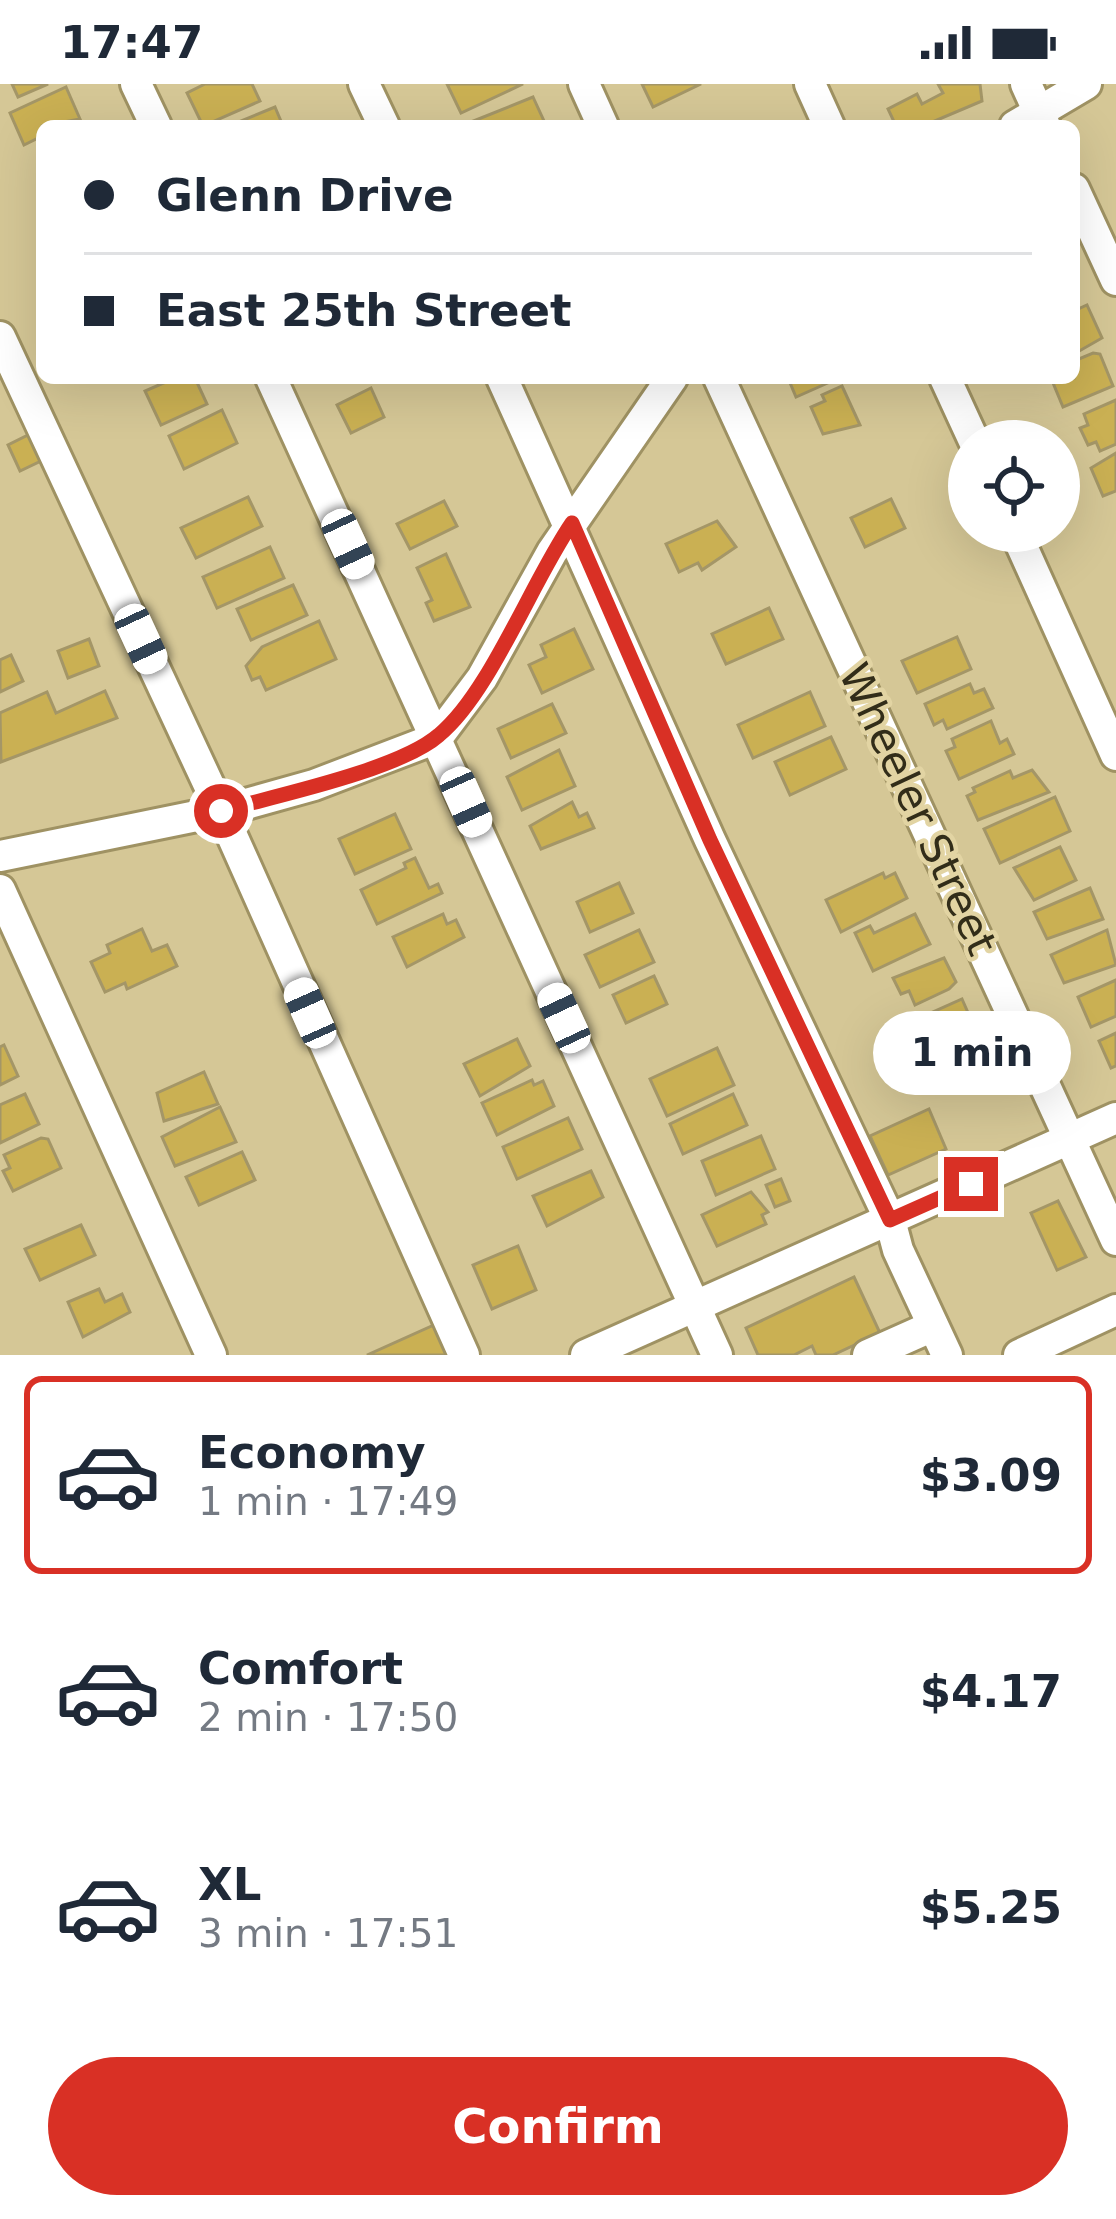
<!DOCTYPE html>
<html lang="en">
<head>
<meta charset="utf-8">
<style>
  body { margin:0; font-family:"DejaVu Sans",sans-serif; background:#f2f2f3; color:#1f2937; height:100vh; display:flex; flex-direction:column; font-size:45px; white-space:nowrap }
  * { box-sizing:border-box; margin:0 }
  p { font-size:39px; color:#747a83 }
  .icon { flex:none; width:66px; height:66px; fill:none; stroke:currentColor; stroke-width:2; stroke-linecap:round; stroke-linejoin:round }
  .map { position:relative; height:1271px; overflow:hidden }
  .side { display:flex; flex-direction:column; background:#fff; flex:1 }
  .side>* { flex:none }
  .guide { position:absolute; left:36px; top:36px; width:1044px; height:264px; border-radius:18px; box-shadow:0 12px 48px #0002; display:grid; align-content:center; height:264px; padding:0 48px; background:#fff }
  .fabs { position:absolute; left:948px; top:336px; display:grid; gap:24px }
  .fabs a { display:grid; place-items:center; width:132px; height:132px; border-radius:50%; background:#fff; box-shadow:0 12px 48px #0002; font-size:60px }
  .end { position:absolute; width:54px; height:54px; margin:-27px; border:15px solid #d93025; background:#fff; box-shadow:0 0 0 6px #fff }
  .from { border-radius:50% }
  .bubble { position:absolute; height:84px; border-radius:42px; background:#fff; box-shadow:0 12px 48px #0002; font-size:39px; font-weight:700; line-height:84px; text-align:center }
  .car { position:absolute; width:36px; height:72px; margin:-36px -18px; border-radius:15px; box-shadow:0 0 9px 3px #0007; background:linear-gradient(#fff 24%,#345 0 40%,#fff 0 76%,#345 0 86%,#fff 0) }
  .guide b { display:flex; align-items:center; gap:42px; height:114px; font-size:45px }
  .guide b+b { border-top:3px solid #e0e1e3 }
  .guide i { width:30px; height:30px; background:#1f2937 }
  ul { padding:21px 0 0; list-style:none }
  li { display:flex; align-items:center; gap:36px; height:198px; margin:0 24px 18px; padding:0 24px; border:6px solid transparent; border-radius:18px }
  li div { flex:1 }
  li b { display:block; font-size:45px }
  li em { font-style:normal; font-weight:700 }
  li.on { border-color:#d93025 }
  li>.icon { width:108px; height:108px; stroke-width:1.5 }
  .cta { display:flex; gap:24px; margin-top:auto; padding:24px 48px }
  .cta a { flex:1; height:138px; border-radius:72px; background:#d93025; color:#fff; font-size:48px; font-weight:700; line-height:138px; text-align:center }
  .status { display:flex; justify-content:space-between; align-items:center; height:84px; padding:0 60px; background:#fff; direction:ltr }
  .status svg { height:33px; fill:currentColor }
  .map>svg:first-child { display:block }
  .building { fill:#cab053; stroke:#a49667; stroke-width:3 }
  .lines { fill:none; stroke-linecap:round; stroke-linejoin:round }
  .minor-casing { stroke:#9f9263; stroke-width:36 }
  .minor { stroke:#fff; stroke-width:30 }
  .route { stroke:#d93025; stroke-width:15 }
  .labels { text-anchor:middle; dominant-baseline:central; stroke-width:9; stroke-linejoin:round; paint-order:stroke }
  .street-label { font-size:42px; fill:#322d19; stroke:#e2d4a3 }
</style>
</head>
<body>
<div class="status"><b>17:47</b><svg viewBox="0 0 49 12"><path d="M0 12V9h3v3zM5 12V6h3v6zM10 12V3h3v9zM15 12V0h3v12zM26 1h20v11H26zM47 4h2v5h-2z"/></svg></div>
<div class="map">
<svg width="1116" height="1271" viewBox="0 0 1116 1271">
  <rect width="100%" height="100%" fill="#d5c796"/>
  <g class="building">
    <path d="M12,0H48L18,13Z"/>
    <path d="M205,0H252L260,17L203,42L187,9Z"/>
    <path d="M447,0H523L461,29Z"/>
    <path d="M642,0H701L653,23Z"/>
    <path d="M938,0H980L982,17L923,42H896L888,25L917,10L922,20L943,9Z"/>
    <path d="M66,3L80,35L42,42V52L24,61L10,29Z"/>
    <path d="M533,13L544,37L537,42L471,38Z"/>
    <path d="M275,23L283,42H229Z"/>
    <path d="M1087,221L1102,254L1074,270V227Z"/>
    <path d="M1093,269L1100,270L1113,302L1063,323L1051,294H1074V277Z"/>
    <path d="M175,294H195L207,320L161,341L145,307Z"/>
    <path d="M788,294H839L796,313Z"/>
    <path d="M842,302L860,341L823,350L811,323L825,317L822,311Z"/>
    <path d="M371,304L384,333L351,349L337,321Z"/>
    <path d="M1116,316V360L1100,367L1096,358L1088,361L1080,344L1088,341L1084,330Z"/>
    <path d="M222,326L237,359L184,385L169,352Z"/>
    <path d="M32,349L45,375L20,387L8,361Z"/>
    <path d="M1116,369V407L1103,412L1091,384Z"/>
    <path d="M248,413L262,442L196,474L181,444Z"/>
    <path d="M891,415L905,444L865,463L851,434Z"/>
    <path d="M444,417L457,442L410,465L397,440Z"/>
    <path d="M717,437L736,463L702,486L698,479L679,488L666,460Z"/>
    <path d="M270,463L284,494L217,524L203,493Z"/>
    <path d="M446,470L470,523L434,537L426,519L432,516L417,484Z"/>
    <path d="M293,501L307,531L251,556L237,525Z"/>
    <path d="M769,524L783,555L726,580L712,550Z"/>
    <path d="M319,537L336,575L266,606L260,593L252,596L246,582L262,563Z"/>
    <path d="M574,545L593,585L542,609L529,581L546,573L541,561Z"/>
    <path d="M957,553L971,585L917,609L902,577Z"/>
    <path d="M89,555L99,582L68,594L58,567Z"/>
    <path d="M11,571L23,597L0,608V576Z"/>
    <path d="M970,600L974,609L984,605L993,624L947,645L943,636L934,641L925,620Z"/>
    <path d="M105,607L117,634L1,678L0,629L47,608L56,629Z"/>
    <path d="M810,608L825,642L753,674L738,641Z"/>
    <path d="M552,620L566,649L511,674L498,645Z"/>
    <path d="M991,637L1000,659L1007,655L1014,670L959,695L946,667L955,663L952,655Z"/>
    <path d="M831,653L846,685L790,711L775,678Z"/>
    <path d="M559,666L575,702L522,726L507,693Z"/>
    <path d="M1032,686L1049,708L978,736L967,712L975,708L973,704L1010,687L1013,694Z"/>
    <path d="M1055,713L1070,747L1000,779L984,745Z"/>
    <path d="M572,718L579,733L587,729L594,744L541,765L530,742Z"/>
    <path d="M395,730L411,765L355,790L339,755Z"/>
    <path d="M1060,763L1076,796L1034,816L1014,784Z"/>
    <path d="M415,774L429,804L438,800L442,809L377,840L361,806L406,784L404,779Z"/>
    <path d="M883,789L885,794L895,789L907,814L841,848L826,816Z"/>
    <path d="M619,799L633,829L590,848L577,818Z"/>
    <path d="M1090,804L1103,835L1047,855L1034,828Z"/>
    <path d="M443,830L447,840L456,836L464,853L407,883L393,853Z"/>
    <path d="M915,830L930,860L873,887L855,849L870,842L874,849Z"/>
    <path d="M142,845L152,867L167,861L177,882L127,905L125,899L105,908L91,878L110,869L107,861Z"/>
    <path d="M639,846L654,878L600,903L585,871Z"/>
    <path d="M1107,846L1116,881L1064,899L1051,871Z"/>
    <path d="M944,874L956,898L949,905L915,921L909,907L901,910L893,894Z"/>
    <path d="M654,892L667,920L626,939L613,911Z"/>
    <path d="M1116,896V932L1091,943L1078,913Z"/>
    <path d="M962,915L976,947L921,972L906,940Z"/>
    <path d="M1116,949V982L1111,984L1099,957Z"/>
    <path d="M979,952L992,980L931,1008L917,978Z"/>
    <path d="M517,955L530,982L480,1012L464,980Z"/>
    <path d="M4,961L18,992L0,1001V963Z"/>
    <path d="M717,964L734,1001L667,1032L650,995Z"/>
    <path d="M204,988L218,1020L164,1037L157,1009Z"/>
    <path d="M532,996L534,1001L543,997L554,1022L497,1051L482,1019Z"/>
    <path d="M25,1010L39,1040L0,1059V1021Z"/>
    <path d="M733,1010L747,1041L683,1070L670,1040Z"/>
    <path d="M220,1023L236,1058L175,1082L162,1053Z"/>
    <path d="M929,1025L946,1065L888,1091L870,1052Z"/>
    <path d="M568,1034L582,1065L517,1095L503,1063Z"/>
    <path d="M761,1052L775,1085L716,1111L702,1077Z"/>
    <path d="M41,1054L48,1055L61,1084L13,1107L3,1087L10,1084L4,1071Z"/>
    <path d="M242,1068L255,1096L199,1121L186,1093Z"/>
    <path d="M591,1087L603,1113L547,1142L533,1112Z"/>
    <path d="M781,1095L790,1117L775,1123L766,1101Z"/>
    <path d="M751,1108L768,1128L762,1131L766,1140L717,1162L702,1131Z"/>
    <path d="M1058,1117L1086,1173L1057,1186L1031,1129Z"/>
    <path d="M81,1141L95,1171L40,1196L25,1165Z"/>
    <path d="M518,1162L536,1206L492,1225L473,1181Z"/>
    <path d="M854,1193L880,1249L833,1271H816L812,1262L794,1271H758L746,1244Z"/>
    <path d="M99,1205L105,1218L122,1210L130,1228L83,1253L68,1218Z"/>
    <path d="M434,1241L447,1271H367Z"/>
  </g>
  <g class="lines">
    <g class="minor-casing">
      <g id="minor">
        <path d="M136,0L156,42"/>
        <path d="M364,0L384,42"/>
        <path d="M584,0L603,42"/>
        <path d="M810,0L829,42"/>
        <path d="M1026,0L1045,42"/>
        <path d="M1015,42L1086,0"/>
        <path d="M1074,105L1116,196"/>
        <path d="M0,253L221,727L464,1271"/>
        <path d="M271,294L717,1271"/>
        <path d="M502,294L710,756L890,1136L898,1166L947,1271"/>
        <path d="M719,294L1116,1156"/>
        <path d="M945,294L974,357"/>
        <path d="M1015,447L1116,671"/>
        <path d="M0,772L221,727L314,701L437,654L482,594L552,468L672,294"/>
        <path d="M0,806L211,1271"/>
        <path d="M586,1271L1116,1034"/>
        <path d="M868,1271L933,1242"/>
        <path d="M1019,1271L1116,1226"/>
      </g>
    </g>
    <use href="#minor" class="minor"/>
  </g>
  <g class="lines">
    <path class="route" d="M221,727C275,712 399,686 439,651C490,609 532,497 572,439L710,756L890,1136L971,1100"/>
  </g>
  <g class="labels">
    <g class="street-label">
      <text transform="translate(918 725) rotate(65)">Wheeler Street</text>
    </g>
  </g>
</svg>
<div class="fabs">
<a><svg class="icon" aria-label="locate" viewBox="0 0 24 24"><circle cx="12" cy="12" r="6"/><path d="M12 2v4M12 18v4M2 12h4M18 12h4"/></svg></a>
</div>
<i class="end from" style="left:221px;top:727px"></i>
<i class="end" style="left:971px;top:1100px"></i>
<div class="bubble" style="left:873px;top:927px;width:198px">1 min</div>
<i class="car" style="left:348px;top:460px;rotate:155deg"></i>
<i class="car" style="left:141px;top:555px;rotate:155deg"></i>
<i class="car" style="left:466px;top:718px;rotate:156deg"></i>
<i class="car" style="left:310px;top:929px;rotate:336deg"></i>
<i class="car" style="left:564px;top:934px;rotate:335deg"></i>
<div class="guide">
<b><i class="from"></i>Glenn Drive</b>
<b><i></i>East 25th Street</b>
</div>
</div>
<section class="side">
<ul>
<li class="on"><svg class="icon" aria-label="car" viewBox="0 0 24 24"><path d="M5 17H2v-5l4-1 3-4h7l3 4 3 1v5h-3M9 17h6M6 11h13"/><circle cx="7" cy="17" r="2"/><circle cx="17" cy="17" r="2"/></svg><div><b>Economy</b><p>1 min · 17:49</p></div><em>$3.09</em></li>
<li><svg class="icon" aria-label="car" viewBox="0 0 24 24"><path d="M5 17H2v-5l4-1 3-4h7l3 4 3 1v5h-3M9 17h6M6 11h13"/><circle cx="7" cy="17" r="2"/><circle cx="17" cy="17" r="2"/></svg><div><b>Comfort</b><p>2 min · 17:50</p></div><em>$4.17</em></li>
<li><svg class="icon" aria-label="car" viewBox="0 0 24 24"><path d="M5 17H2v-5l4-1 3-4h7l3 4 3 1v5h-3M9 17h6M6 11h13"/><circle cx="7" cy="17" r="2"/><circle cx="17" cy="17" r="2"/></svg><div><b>XL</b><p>3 min · 17:51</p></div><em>$5.25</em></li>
</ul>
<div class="cta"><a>Confirm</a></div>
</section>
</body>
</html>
